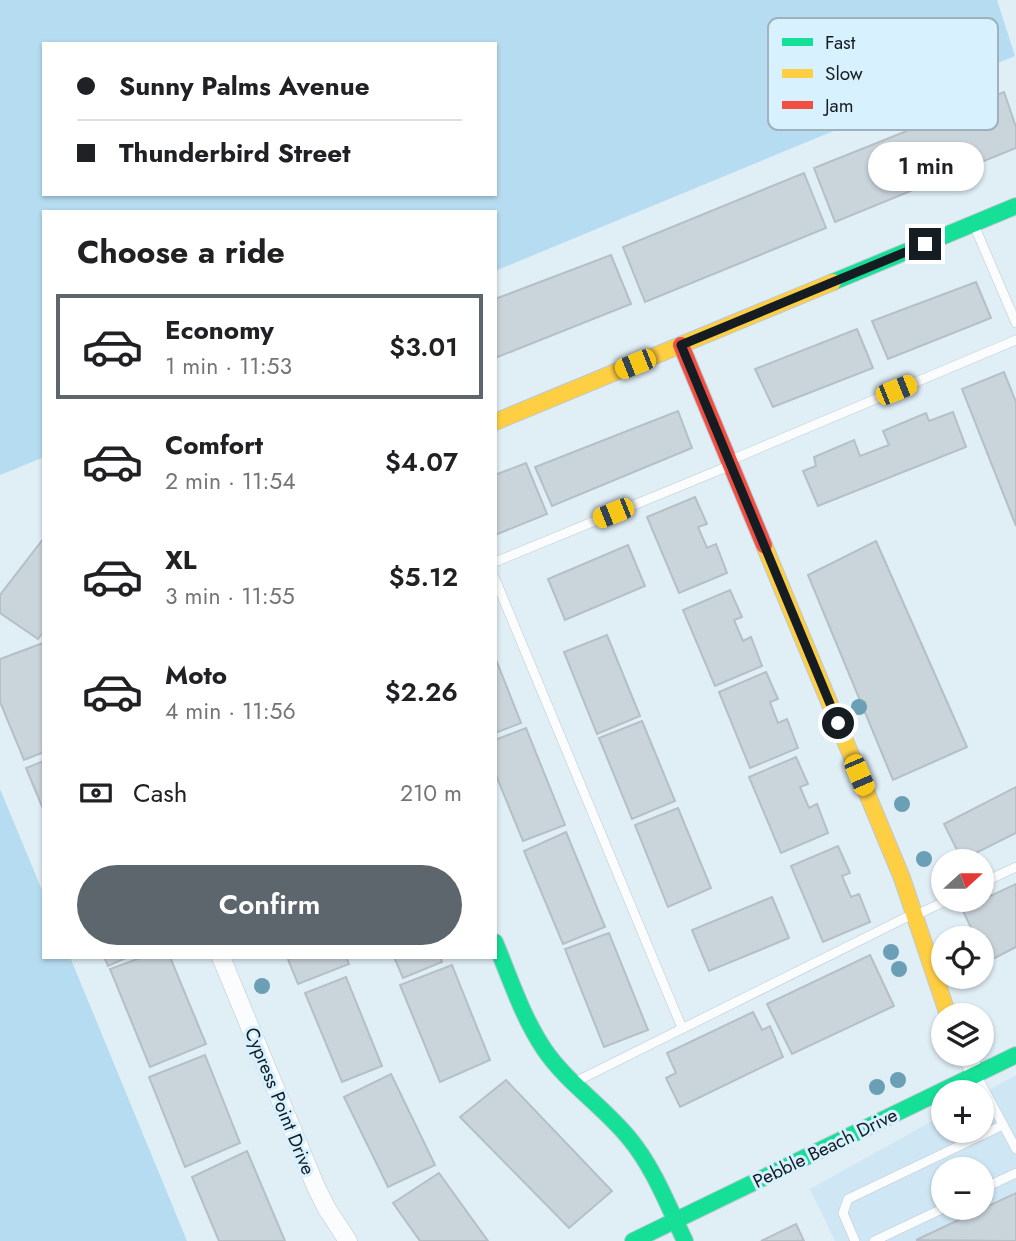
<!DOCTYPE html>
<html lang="en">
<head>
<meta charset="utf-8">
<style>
  body { margin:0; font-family:Jost,sans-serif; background:#f6f6f6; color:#202124; height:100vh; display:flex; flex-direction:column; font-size:26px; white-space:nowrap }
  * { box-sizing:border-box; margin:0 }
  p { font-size:23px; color:#757577 }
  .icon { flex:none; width:38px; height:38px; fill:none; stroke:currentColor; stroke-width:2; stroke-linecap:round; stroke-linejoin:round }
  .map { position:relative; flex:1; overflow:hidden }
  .sheet { position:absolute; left:42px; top:210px; width:455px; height:749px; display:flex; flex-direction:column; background:#fff; border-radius:0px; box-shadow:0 2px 5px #0004 }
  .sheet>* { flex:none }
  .hud { position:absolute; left:42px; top:42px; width:455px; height:154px; border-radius:0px; box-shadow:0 2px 5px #0004; display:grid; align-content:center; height:154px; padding:0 35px; background:#fff }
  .needle { width:46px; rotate:69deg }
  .tools { position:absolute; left:931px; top:849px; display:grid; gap:14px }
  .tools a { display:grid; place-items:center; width:63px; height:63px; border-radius:50%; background:#fff; box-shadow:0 2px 5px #0004; font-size:35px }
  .end { position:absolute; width:32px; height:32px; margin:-16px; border:9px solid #151d22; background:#fff; box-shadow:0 0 0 4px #fff }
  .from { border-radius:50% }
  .bubble { position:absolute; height:49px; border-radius:24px; background:#fff; box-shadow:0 2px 5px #0004; font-size:23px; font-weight:600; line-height:49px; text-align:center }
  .car { position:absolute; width:21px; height:42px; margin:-21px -10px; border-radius:9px; box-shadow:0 0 5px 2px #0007; background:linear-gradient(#f5c518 24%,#345 0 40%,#f5c518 0 76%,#345 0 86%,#f5c518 0) }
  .hud b { display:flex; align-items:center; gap:24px; height:66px; font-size:26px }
  .hud b+b { border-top:2px solid #e0e0e0 }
  .hud i { width:18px; height:18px; background:#202124 }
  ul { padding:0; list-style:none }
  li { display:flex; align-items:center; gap:21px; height:105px; margin:0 14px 10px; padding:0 21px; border:4px solid transparent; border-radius:0px }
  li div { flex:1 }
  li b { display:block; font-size:26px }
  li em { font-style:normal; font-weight:600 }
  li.active { border-color:#5c666c }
  li>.icon { width:63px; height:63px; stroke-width:1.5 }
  h2 { padding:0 35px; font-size:32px; line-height:84px }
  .pay { display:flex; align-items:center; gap:18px; height:77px; padding:0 35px; font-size:26px }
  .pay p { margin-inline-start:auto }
  .primary-button { display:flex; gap:14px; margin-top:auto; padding:14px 35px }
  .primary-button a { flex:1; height:80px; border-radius:42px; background:#5c666c; color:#fff; font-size:28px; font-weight:600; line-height:80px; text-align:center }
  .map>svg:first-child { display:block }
  .built { fill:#cfe7f5; fill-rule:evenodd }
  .green { fill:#b6dcf1; fill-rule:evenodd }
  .building { fill:#cad4db; stroke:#b5bfc6; stroke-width:2 }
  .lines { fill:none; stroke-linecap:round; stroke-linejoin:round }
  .lane-casing { stroke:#bec8cf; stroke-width:10 }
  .street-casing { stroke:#bec8cf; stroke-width:19 }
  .fast-casing { stroke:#bec8cf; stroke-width:18 }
  .slow-casing { stroke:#bec8cf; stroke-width:18 }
  .jam-casing { stroke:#bec8cf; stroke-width:18 }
  .lane { stroke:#fafcfe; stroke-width:9 }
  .street { stroke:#fafcfe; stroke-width:18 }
  .fast { stroke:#16e098; stroke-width:16 }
  .slow { stroke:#ffcf43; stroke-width:16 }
  .jam { stroke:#f24e42; stroke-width:16 }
  .tree { fill:#6a9fb5 }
  .route { stroke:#151d22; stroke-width:9 }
  .labels { text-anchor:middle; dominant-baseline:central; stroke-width:6; stroke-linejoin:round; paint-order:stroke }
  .street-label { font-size:19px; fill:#151d22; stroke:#d8f1fe }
  .key { fill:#d8f1fe; stroke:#9eb1bc; stroke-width:2 }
  .key-label { font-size:19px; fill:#151d22 }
</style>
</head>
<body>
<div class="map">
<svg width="1016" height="1241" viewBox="0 0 1016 1241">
  <rect width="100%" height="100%" fill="#e0eef6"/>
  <path class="built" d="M1016,1075V1241H835L810,1189L943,1115V1130H982V1094ZM943,1169H982V1208H943Z"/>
  <g class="green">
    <path d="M0,0H997L1015,56L495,271V212H44V457L0,475ZM44,44H495V194H44Z"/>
    <path d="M0,789L44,895V957H70L187,1241H0Z"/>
  </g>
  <g class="building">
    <path d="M1004,92L1016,127V148L835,222L814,168Z"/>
    <path d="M804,173L826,228L645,302L623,247Z"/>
    <path d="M611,255L631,304L495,358V299Z"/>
    <path d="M976,282L991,318L888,359L872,321Z"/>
    <path d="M857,329L873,368L773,407L755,369Z"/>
    <path d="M1004,372L1016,402V526L962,389Z"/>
    <path d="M678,411L692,448L552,506L535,467Z"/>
    <path d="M953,412L966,447L818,506L803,471L816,466L814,457L854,440L860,456L889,445L883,431L926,413L929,421Z"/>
    <path d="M526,463L547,514L495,535V475Z"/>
    <path d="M695,497L707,524L698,527L707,548L716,544L727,573L679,593L647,517Z"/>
    <path d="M44,538V631L38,639L0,613V595Z"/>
    <path d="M876,541L967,747L893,780L808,575Z"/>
    <path d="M628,545L645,586L565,620L548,579Z"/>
    <path d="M730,590L742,617L734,620L743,641L751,637L762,666L715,686L683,610Z"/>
    <path d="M607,635L640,716L597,734L564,652Z"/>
    <path d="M43,643L44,752L24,760L0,702V659Z"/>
    <path d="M495,657L521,723L495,733Z"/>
    <path d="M766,672L778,699L770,702L778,723L787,719L798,748L750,768L719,692Z"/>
    <path d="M642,721L675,801L632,819L599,738Z"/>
    <path d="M526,728L565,825L523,841L495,773V740Z"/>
    <path d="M796,757L808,784L800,787L809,808L817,804L828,833L781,853L749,777Z"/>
    <path d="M44,761V811L26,768Z"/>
    <path d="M1016,787V833L962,860L944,824Z"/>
    <path d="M678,808L711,888L668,907L635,825Z"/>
    <path d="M566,832L605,927L563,944L524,851Z"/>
    <path d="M838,846L850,873L842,876L851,897L859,894L870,922L823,942L791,866Z"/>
    <path d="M1016,884V947L987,962L982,951V938H976L962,909Z"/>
    <path d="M772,897L789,938L709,971L692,930Z"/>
    <path d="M609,933L648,1030L604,1047L565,949Z"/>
    <path d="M870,955L894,1006L792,1054L767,1004Z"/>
    <path d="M104,957H128L108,966Z"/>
    <path d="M143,957H170L206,1044L150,1067L110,969Z"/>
    <path d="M287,957H346L349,964L298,984Z"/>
    <path d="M394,957H440L442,962L403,978Z"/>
    <path d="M452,965L490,1060L440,1082L400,985Z"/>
    <path d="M346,977L382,1066L342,1082L305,993Z"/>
    <path d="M753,1012L762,1030L770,1026L783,1057L680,1107L666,1078L676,1073L667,1053Z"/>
    <path d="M205,1055L240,1143L185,1167L149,1077Z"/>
    <path d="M391,1074L435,1165L388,1187L344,1097Z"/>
    <path d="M506,1080L612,1191L569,1228L460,1117Z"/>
    <path d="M247,1151L285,1241H219L192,1177Z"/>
    <path d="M439,1173L488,1241H420L393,1203Z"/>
    <path d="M1016,1193V1241L916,1240Z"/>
    <path d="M796,1224L804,1241H761Z"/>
  </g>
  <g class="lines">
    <g class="lane-casing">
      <g id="lane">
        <path d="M974,225L1016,323"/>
        <path d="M731,460L1016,340"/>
        <path d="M495,562L729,466"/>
        <path d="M495,579L682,1028"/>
        <path d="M982,883L1016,867"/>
        <path d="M918,914L948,900"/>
        <path d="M977,1076L1016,1149"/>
        <path d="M575,1082L913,914"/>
        <path d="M982,1189L1016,1173"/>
        <path d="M855,1241L843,1213L848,1199L1003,1125"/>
        <path d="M874,1241L944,1208"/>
      </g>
    </g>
    <g class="street-casing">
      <g id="street">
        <path d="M221,957L316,1187L327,1209L348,1241"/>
        <path d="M966,1054L976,1075"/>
      </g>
    </g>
    <g class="fast-casing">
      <g id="fast">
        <path d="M833,282L1016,206"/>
        <path d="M495,942C510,978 522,1016 544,1049C567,1083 603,1106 629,1138C654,1168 668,1206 685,1241"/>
        <path d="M633,1241L1016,1055"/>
      </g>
    </g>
    <g class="slow-casing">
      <g id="slow">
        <path d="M495,422L833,282"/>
        <path d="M764,545L902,878L948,1015"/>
      </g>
    </g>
    <g class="jam-casing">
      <path id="jam" d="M681,345L764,545"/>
    </g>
    <use href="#lane" class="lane"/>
    <use href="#street" class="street"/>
    <use href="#fast" class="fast"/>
    <use href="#slow" class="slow"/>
    <use href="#jam" class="jam"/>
  </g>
  <g class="tree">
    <circle cx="859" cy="707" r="8"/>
    <circle cx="902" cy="804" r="8"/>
    <circle cx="924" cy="859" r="8"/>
    <circle cx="891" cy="952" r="8"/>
    <circle cx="899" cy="969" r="8"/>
    <circle cx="262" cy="986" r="8"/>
    <circle cx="898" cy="1080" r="8"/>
    <circle cx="877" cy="1087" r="8"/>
  </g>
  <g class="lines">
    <path class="route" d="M838,723L681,345L925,244"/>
  </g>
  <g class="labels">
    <g class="street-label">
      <text transform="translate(280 1101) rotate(68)">Cypress Point Drive</text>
      <text transform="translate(825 1148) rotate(-26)">Pebble Beach Drive</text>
    </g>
  </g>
  <rect x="768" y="18" width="230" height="112" rx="10" class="key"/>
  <rect x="782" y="38" width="31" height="8" fill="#16e098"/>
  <rect x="782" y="69" width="31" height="9" fill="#ffcf43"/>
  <rect x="782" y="101" width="31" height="8" fill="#f24e42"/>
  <g class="key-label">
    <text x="825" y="49">Fast</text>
    <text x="825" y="80">Slow</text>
    <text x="825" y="112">Jam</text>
  </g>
</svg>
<div class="tools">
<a><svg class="needle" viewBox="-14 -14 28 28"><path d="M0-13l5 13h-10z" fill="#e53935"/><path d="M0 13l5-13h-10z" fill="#757577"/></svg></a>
<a><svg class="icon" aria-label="locate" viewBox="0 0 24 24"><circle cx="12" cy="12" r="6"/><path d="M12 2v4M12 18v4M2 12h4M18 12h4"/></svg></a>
<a><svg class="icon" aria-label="layers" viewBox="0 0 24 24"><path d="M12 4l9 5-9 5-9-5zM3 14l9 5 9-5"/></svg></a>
<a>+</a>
<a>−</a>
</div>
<i class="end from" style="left:838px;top:723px"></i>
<i class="end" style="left:925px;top:244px"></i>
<div class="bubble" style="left:868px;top:142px;width:116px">1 min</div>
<i class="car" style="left:635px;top:364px;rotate:248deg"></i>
<i class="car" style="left:896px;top:390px;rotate:68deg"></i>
<i class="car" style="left:613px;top:513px;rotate:248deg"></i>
<i class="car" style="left:859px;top:775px;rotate:157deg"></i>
<div class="hud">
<b><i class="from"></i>Sunny Palms Avenue</b>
<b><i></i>Thunderbird Street</b>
</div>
<section class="sheet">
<h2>Choose a ride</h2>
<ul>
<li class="active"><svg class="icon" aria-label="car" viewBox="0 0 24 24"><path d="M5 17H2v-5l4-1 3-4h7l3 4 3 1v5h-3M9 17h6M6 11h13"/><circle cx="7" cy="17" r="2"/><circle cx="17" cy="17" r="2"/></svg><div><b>Economy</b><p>1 min · 11:53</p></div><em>$3.01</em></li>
<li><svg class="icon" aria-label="car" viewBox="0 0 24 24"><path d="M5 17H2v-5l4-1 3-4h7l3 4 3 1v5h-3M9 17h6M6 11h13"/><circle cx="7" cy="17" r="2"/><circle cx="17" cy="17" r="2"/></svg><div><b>Comfort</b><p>2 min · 11:54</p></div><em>$4.07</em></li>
<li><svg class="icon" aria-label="car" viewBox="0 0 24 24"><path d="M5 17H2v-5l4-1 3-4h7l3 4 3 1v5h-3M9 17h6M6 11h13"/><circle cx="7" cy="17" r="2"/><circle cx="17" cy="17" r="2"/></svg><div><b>XL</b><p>3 min · 11:55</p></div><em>$5.12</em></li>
<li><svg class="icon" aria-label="car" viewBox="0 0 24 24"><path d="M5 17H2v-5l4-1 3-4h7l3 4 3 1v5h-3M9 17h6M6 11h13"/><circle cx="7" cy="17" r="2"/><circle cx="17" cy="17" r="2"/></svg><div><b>Moto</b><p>4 min · 11:56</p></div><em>$2.26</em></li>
</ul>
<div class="pay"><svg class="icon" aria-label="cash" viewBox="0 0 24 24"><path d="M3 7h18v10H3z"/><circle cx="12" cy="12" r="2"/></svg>Cash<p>210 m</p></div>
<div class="primary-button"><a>Confirm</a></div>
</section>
</div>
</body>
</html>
